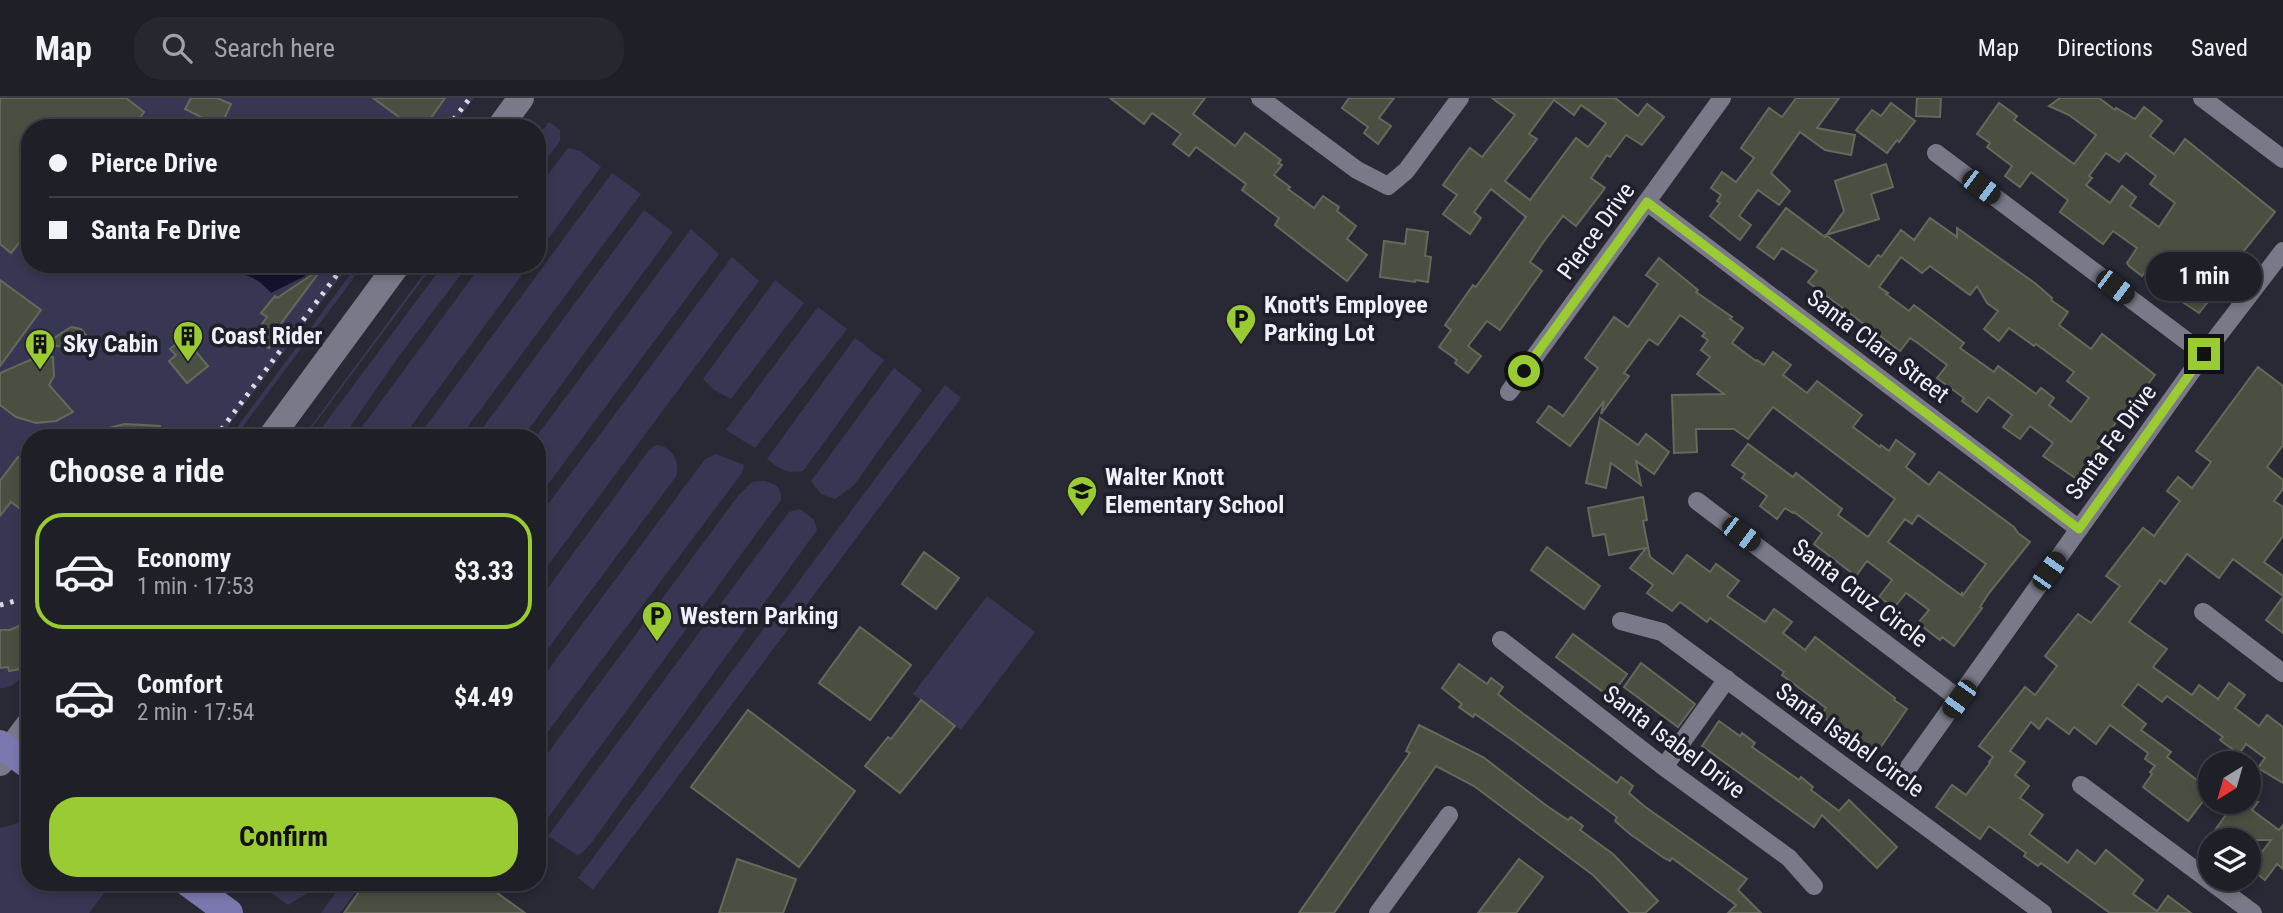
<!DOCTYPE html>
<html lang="en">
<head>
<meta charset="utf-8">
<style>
  body { margin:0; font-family:"Roboto Condensed",sans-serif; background:#272730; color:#f1f3f6; height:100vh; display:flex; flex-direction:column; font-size:26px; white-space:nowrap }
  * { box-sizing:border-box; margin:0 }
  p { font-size:23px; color:#a1a2a8 }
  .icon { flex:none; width:38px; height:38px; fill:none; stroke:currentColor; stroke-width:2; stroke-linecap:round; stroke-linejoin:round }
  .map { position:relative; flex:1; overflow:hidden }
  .sheet { position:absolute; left:21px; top:331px; width:525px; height:462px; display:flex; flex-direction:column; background:#1f1f28; border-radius:28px; box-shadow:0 4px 10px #0003,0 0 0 2px #3c3d45 }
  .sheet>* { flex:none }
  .top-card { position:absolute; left:21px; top:21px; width:525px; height:154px; border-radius:28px; box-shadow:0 4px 10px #0003,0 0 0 2px #3c3d45; display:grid; align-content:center; height:154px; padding:0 28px; background:#1f1f28 }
  .needle { width:46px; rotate:217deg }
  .controls { position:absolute; left:2198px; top:653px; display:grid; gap:14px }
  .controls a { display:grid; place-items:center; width:63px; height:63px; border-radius:50%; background:#1f1f28; box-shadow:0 4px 10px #0003,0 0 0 2px #3c3d45; font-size:35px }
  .end { position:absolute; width:32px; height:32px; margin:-16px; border:9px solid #9bcb32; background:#111; box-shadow:0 0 0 4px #111 }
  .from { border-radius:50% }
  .bubble { position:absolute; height:49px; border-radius:24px; background:#1f1f28; box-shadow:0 4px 10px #0003,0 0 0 2px #3c3d45; font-size:23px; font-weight:700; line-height:49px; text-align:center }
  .car { position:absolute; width:21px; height:42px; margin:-21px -10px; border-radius:9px; box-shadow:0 0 5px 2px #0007; background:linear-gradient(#222 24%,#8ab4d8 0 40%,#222 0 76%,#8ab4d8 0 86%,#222 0) }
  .top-card b { display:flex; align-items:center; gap:24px; height:66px; font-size:26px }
  .top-card b+b { border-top:2px solid #3c3d45 }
  .top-card i { width:18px; height:18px; background:#f1f3f6 }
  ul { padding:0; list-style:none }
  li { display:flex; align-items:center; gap:21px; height:116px; margin:0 14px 10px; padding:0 14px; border:4px solid transparent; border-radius:28px }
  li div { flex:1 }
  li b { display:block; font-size:26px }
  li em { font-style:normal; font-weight:700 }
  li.selected { border-color:#9bcb32 }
  li>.icon { width:63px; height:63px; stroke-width:1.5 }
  h2 { padding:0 28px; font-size:32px; line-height:84px }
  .primary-button { display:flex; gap:14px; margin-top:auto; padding:14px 28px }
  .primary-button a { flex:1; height:80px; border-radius:28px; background:#9bcb32; color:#111; font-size:28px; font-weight:700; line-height:80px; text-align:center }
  header { display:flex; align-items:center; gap:42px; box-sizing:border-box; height:98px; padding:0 35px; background:#1f1f28; border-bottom:2px solid #3c3d45 }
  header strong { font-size:33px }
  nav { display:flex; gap:38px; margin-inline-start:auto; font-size:24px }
  .search { width:490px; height:63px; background:#272730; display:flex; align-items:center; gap:18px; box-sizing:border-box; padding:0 24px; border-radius:28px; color:#a1a2a8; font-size:26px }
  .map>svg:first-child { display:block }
  .green { fill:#383753 }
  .water { fill:#15122f }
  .building { fill:#494f41; stroke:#636a5b; stroke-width:2; fill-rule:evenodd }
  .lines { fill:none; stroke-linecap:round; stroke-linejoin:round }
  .minor { stroke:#797989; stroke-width:18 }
  .secondary { stroke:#797989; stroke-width:26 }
  .primary { stroke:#7b78af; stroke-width:28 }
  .rail { stroke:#dbdbe4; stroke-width:5; stroke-dasharray:3.5 7; stroke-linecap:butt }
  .route { stroke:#9bcb32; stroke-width:9 }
  .labels { text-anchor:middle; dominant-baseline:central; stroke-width:7; stroke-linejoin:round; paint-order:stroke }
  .street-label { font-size:24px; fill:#f0f0f9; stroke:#1f1f2c }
  .poi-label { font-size:24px; font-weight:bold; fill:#f0f0f9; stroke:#1f1f2c; text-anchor:start }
</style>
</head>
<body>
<header>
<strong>Map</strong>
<div class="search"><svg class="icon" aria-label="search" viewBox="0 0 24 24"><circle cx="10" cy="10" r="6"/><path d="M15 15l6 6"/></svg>Search here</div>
<nav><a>Map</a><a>Directions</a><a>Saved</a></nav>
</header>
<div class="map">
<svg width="2283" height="815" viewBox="0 0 2283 815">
  <rect width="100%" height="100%" fill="#292936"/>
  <g class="green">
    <path d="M0,0H474L452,30H30V166H350L220,339L30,340V568C21,578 15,591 0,590Z"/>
    <path d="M549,24L560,32V43L537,74V40Z"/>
    <path d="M568,50L580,53L601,69L537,156V91Z"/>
    <path d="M612,75L641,96L460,339H418Z"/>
    <path d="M644,112L673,134L523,339H476Z"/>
    <path d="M691,131L719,156L537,401L536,339Z"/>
    <path d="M732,159L759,183L537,482V421Z"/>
    <path d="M358,166H364L235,339H230Z"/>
    <path d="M431,166H434L305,339H303Z"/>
    <path d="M444,166H469L399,258L352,326L346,339H315Z"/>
    <path d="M482,166H530L403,339H360L362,329Z"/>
    <path d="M775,182L804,205L731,301L714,292L703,281Z"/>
    <path d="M818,209L847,231L755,350L726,332Z"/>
    <path d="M855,240L884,262L803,373C787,376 779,371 767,361Z"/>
    <path d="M894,270L922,292L854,387L835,401L821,396L811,383Z"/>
    <path d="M945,287L961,300L593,792L578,780Z"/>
    <path d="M656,347C672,348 679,363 677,377L537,565V505L649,352Z"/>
    <path d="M716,356L744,367L742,375L537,648V587L705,361Z"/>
    <path d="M765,383C777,387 781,389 781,402L539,732L537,731V670L738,398L752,384Z"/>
    <path d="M800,411L814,422L817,432L592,744L583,754L577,757L548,738L789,414Z"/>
    <path d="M987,498L1035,534L961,632L913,596Z"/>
    <path d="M30,722V784H112L89,815H0V730Z"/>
    <path d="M257,784H318L312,792L288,807Z"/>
    <path d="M343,784H363L340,815H321Z"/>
  </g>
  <path class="water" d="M233,166H313L305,178L271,195C261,184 249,174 234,177Z"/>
  <g class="building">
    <path d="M0,0H126L144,14L133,30H30V131L11,155L0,146Z"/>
    <path d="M191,0H217L231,6L222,25L217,22L215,26L185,11Z"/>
    <path d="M373,0H445L424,30H414Z"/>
    <path d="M1110,0H1205L1193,16L1235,48L1245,35L1281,62L1278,65L1282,67L1274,77L1290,89L1288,91L1314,110L1323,98L1339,109L1337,113L1356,128L1347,141L1367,157L1347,183L1275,127L1279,120L1242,92L1246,86L1196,49L1189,58L1173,46L1181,36L1152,15L1144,26Z"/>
    <path d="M1349,0H1394L1379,20L1391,28L1378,46L1364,35L1368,29L1342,10Z"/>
    <path d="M1492,0H1615L1638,18L1647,6L1664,19L1642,47L1626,37L1610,59L1607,57L1591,80L1605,90L1576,128L1563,118L1542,146L1530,164L1542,173L1500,232L1487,223L1468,248L1481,258L1468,275L1455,265L1457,262L1439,249L1451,232L1445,227L1473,187L1476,189L1526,119L1491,91L1474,114L1481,120L1470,136L1443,116L1457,97L1443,87L1457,67L1470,50L1482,59L1515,17ZM1554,2L1574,17L1581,7L1606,25L1588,49L1576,40L1530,102L1505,83L1537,41L1529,36Z"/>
    <path d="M1796,0H1839L1817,30L1855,37L1851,57L1825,52L1800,34L1771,75L1790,93L1779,107L1758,92L1739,118L1751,127L1740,142L1710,118L1720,105L1717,103L1721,97L1711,90L1722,74L1736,84L1754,60L1741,50L1757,27L1769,10L1782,19Z"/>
    <path d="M1917,0H1941L1940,19L1916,18Z"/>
    <path d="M2060,0H2099L2115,12L2116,10L2135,21L2144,9L2162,23L2150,38L2174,56L2185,41L2275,114L2223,179L2226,181L2199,215L2166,193L2175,181L2152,164L2142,178L2129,168L2127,165L2137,150L2113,133L2103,146L2060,114L2068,102L2031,74L2020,89L2005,78L2012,68L1987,49L1990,45L1977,36L1999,5L2017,18L2014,22L2074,66L2096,37L2069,17L2049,8ZM2106,55L2119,64L2126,55L2156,78L2150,86L2175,105L2159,129L2130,108L2136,99L2122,88L2110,105L2086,87L2092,80L2089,78Z"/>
    <path d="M1891,5L1915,23L1899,44L1897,42L1887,55L1856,32L1872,12L1881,18Z"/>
    <path d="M1886,66L1893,89L1871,96L1879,121L1826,137L1869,169L1878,157L1881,159L1901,132L1914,142L1930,120L1957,139V130L2036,186L2052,200L2051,202L2068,214L2059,227L2091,251L2102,236L2155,277L2128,312L2126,310L2077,381L2043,358L2053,345L2030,328L2020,341L2003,329L2012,317L1988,299L1977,314L1962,303L1964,300L1937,280L1947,267L1919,246L1910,240L1900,253L1808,184L1817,173L1782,150L1774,161L1757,149L1786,110L1825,139L1844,113L1835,83ZM1901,159L1922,175L1930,168L1970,197L1977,188L1987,205L1998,213L1984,231L1999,243L2009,230L2034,248L2036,246L2074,274L2067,283L2089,300L2071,324L2049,307L2054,300L2041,290L2036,296L1998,268L1994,274L1960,250L1964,245L1914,207L1909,213L1886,196L1888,195L1879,189Z"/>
    <path d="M1407,131L1428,134L1425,158L1431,159L1428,184L1416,182L1415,184L1380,179L1384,143L1405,146Z"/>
    <path d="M1659,160L1698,192L1696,194L1732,219L1730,221L1743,230L1732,245L1756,263L1757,262L1764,267L1773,254L1791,267L1783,277L1807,295L1817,283L1862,317L1853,329L1880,349L1881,347L1889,353L1896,342L1915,356L1906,369L1929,387L1939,374L2014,429L2018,435L2030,444L1989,495L1980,509L1982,510L1954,548L1942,539L1940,542L1918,525L1929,512L1906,495L1894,510L1879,499L1892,482L1867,463L1856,478L1814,446L1822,435L1794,414L1793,415L1785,410L1777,421L1760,408L1767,398L1742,380L1745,376L1732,367L1748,346L1793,379L1796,375L1824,397L1842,411L1838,417L1868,439L1895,401L1773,309L1748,341L1734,331H1696L1697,354L1674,355L1672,297L1724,296L1697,276L1710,259L1701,252L1708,242L1702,238L1705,235L1680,217L1658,247L1649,241L1624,275L1629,278L1601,316L1604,303L1570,348L1537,324L1549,308L1563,318L1598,270L1585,260L1602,236L1614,219L1628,229L1658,186L1646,177ZM1918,417L1986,466L1963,497L1962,495L1961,497L1888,444L1905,421L1912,426Z"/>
    <path d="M319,172L320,173L277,231L281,233L269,250L253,239L267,219L261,215L275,198L277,200Z"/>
    <path d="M0,182L41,212L0,268Z"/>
    <path d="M71,229L81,231L86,237V245L80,250L43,247Z"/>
    <path d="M184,239L208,268L187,285L169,263L176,257L170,251Z"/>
    <path d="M37,259H53L54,278L49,287L73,314L56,323L36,325L16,319L0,307V275Z"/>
    <path d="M2258,269L2283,288V347L2267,369L2283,382V391L2274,403L2283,409V438L2264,464L2283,478V498L2233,461L2219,480L2187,456L2165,486L2160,482L2129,524L2167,551L2153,569L2192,597L2199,587L2218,601L2229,585L2245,597L2235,610L2259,628L2267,617L2283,629V685L2258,670L2265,660L2246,646L2239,656L2220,642L2223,639L2167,598L2162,604L2138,586L2122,607L2146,626L2141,632L2171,654L2167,659L2197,682L2210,663V694L2188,723L2143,689L2152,676L2150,674L2155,668L2145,661L2148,655L2110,627L2096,646L2074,629L2069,636L2047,620L2039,631L2031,624L2010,653L2025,664L2015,677L2029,688L2020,700L2043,717L2029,736L2068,765L2077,752L2095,766L2106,752L2143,782L2133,796L2157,813L2168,798L2191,815H2110L2041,765L2038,768L2024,758L2026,755L1989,728L1980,741L1936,709L1952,687L1966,697L1990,665L1989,664L1993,659L1979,648L2025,589L2035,597L2057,568L2045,558L2078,516L2091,525L2120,488L2106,478L2143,430L2154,438L2180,403L2167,393L2178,379L2192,390L2211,364L2196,353Z"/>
    <path d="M1600,320L1638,347L1646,336L1669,354L1654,376L1636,363L1641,387L1611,365L1606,390L1586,385Z"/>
    <path d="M125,326L160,328V340H92V334Z"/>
    <path d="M18,359L30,369V418L11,404L0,418V383Z"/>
    <path d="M1643,399L1647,422L1643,423L1650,459L1673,476L1687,457L1710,474L1716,466L1739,483L1727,498L1765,524L1774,511L1792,524L1783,535L1805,552L1815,539L1895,600L1894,602L1907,611L1878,653L1875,650L1868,659L1853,648L1856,644L1821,617L1826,610L1782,577L1784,574L1710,520L1707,524L1680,504L1672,513L1647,495L1653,487L1630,470L1646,450L1609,457L1605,436L1593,438L1588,410Z"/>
    <path d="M1547,449L1600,488L1584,511L1531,472Z"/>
    <path d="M924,454L959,480L936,511L902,486Z"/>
    <path d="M2283,499V535L2266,522Z"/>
    <path d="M30,523V563L25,570L9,573L8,569L0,570V532H10Z"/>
    <path d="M860,529L911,567L870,622L819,585Z"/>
    <path d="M1573,536L1627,576L1610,599L1556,559Z"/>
    <path d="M1641,565L1695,606L1678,629L1624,589Z"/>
    <path d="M1459,566L1487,586L1491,580L1503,589L1498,596L1513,608L1617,685L1621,679L1633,688L1629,695L1644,708L1747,781L1738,792L1761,815H1728L1736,807L1672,760L1670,763L1664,760L1630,736L1615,723L1617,719L1515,644L1475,616L1473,619L1459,609L1462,606L1442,590Z"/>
    <path d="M921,602L955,628L900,695L865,668L888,639L891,641Z"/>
    <path d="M748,612L855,693L799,769L691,689Z"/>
    <path d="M1719,623L1740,638L1742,635L1755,645L1752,649L1799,682L1801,679L1813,689L1811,692L1839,713L1849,702L1897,749L1877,770L1822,717L1814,729L1702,648Z"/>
    <path d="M1419,627L1483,659L1547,708L1568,722L1571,719L1583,728L1580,732L1613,756L1658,803L1645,815H1630L1593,777L1474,688L1436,668L1334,815H1299L1410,655L1406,653Z"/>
    <path d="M2235,704H2258L2252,712L2279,732L2283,727V771L2277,766L2265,782L2250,770L2271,742H2208Z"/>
    <path d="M737,761L796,781L783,815H719Z"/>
    <path d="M1519,761L1543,779L1516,815H1478Z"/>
    <path d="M366,784H451L463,792L469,784H482L525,815H344Z"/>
  </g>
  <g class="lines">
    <g class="minor">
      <path d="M1260,0L1357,72L1388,88L1406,73L1460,0"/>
      <path d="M2202,0L2283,61"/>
      <path d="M1936,55L2204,256"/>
      <path d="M1647,104L2079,431"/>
      <path d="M1509,294L1722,0"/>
      <path d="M1697,403L1959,601"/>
      <path d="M2203,514L2283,575"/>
      <path d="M1621,523L1662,534L2043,815"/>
      <path d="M1501,542L1664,669L1789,760L1814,788"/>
      <path d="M1664,669L1727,581"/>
      <path d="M1909,669L2204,256L2283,153"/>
      <path d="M2081,687L2253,815"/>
      <path d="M1378,815L1449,717"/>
    </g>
    <g class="secondary">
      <path d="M499,30L521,0"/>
      <path d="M270,340L398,166"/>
      <path d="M0,665L30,625"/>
    </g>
    <g class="primary">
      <path d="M0,646L30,668"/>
      <path d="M187,784L229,815"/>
    </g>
    <g class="rail">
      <path d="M447,30L470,0"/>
      <path d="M215,340L345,166"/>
      <path d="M0,507L30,499"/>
    </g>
  </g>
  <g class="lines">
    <path class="route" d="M1524,273L1647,104L2079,431L2204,256"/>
  </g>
  <defs>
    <g id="parking-pin" transform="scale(1.575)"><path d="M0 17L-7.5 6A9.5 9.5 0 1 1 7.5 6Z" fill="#9bcb32" stroke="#1f1f2c"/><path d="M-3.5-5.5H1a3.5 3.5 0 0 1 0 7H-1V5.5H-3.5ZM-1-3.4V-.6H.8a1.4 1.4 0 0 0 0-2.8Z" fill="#111"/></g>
    <g id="building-pin" transform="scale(1.575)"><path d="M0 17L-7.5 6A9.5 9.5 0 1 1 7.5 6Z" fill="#9bcb32" stroke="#1f1f2c"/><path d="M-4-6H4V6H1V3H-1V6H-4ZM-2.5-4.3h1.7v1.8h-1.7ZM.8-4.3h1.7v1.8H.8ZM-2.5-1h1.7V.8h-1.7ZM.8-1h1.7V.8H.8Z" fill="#111"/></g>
    <g id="school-pin" transform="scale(1.575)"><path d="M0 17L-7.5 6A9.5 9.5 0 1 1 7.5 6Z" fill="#9bcb32" stroke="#1f1f2c"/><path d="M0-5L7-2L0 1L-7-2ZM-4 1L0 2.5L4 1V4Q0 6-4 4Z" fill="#111"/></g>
  </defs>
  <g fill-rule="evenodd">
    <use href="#parking-pin" x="1241" y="221"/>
    <use href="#building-pin" x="188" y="238"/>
    <use href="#building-pin" x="40" y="246"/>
    <use href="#school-pin" x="1082" y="393"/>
    <use href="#parking-pin" x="657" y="518"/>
  </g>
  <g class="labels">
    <g class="street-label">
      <text transform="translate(1596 133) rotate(-54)">Pierce Drive</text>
      <text transform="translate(1878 248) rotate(37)">Santa Clara Street</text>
      <text transform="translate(2111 344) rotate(-54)">Santa Fe Drive</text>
      <text transform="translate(1860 495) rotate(37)">Santa Cruz Circle</text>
      <text transform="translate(1850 642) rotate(36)">Santa Isabel Circle</text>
      <text transform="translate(1674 644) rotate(37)">Santa Isabel Drive</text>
    </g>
    <g class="poi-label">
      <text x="1264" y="207">Knott's Employee<tspan x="1264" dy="28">Parking Lot</tspan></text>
      <text x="211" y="238">Coast Rider</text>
      <text x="63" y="246">Sky Cabin</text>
      <text x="1105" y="379">Walter Knott<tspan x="1105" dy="28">Elementary School</tspan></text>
      <text x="680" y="518">Western Parking</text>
    </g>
  </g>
</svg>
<div class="controls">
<a><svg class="needle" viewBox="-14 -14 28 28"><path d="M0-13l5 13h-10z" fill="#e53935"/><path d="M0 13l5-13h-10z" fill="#a1a2a8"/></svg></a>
<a><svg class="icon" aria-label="layers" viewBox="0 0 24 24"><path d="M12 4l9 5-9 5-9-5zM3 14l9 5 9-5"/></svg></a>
</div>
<i class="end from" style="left:1524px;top:273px"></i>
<i class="end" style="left:2204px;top:256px"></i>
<div class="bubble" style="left:2146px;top:154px;width:116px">1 min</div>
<i class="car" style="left:1981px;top:89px;rotate:127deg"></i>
<i class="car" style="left:2115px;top:189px;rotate:127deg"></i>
<i class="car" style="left:1741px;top:436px;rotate:127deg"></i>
<i class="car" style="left:2049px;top:473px;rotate:35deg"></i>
<i class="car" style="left:1959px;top:601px;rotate:216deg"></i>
<div class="top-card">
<b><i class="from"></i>Pierce Drive</b>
<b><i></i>Santa Fe Drive</b>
</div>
<section class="sheet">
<h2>Choose a ride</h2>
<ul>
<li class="selected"><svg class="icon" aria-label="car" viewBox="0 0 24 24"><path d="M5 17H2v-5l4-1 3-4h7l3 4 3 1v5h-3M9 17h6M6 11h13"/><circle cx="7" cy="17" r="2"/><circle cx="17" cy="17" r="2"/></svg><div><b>Economy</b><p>1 min · 17:53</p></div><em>$3.33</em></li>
<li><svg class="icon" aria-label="car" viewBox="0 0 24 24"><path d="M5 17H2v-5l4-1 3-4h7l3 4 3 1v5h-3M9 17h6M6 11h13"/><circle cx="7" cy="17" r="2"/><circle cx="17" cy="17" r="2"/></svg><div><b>Comfort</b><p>2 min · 17:54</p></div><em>$4.49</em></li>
</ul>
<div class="primary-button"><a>Confirm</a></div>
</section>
</div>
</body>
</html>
